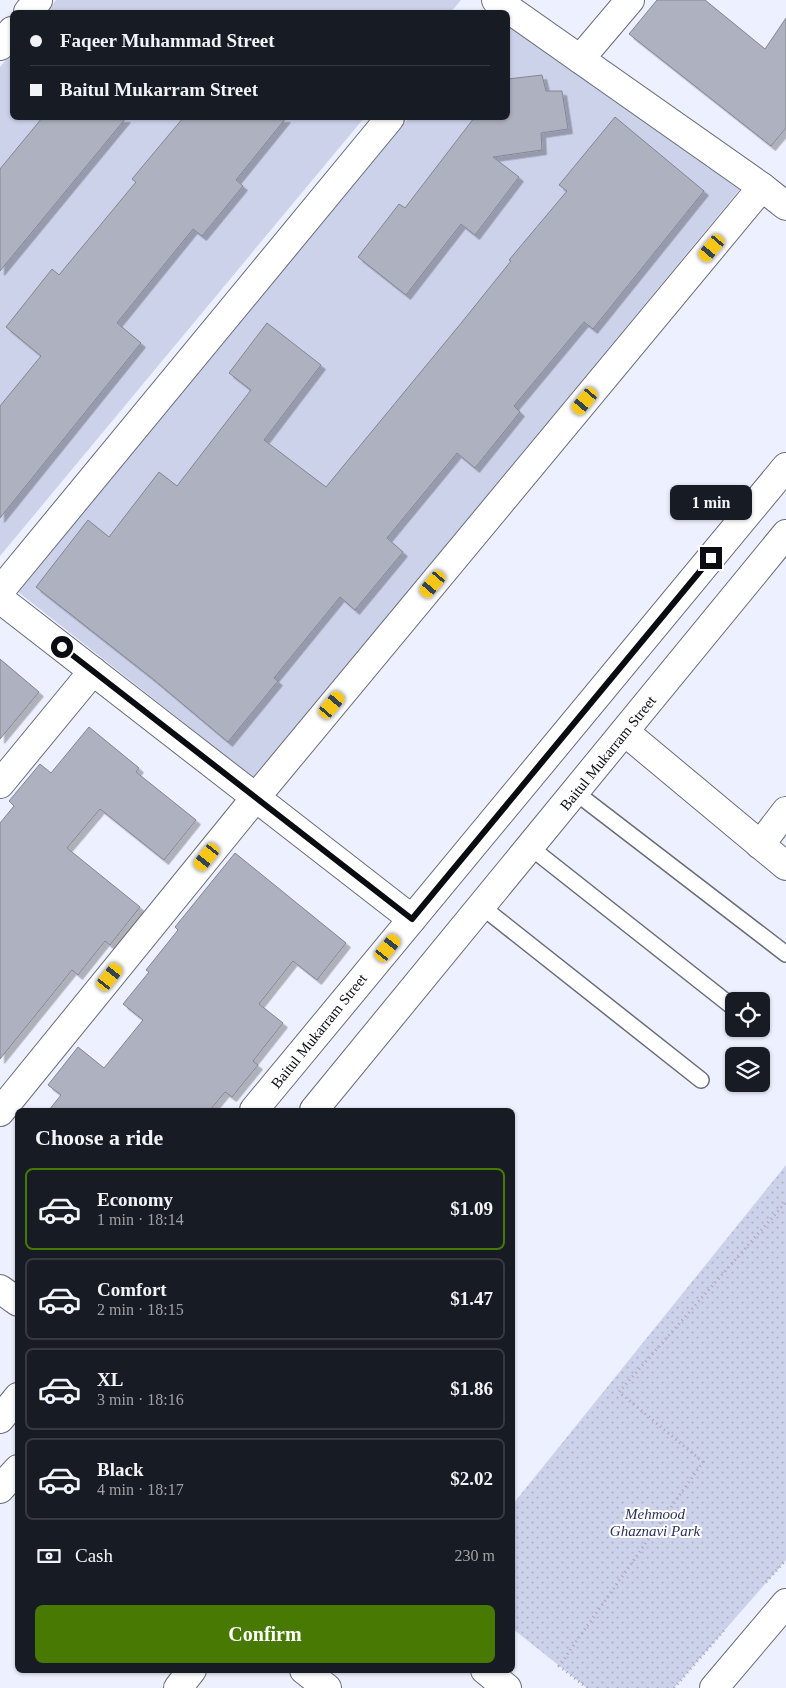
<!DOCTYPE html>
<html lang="en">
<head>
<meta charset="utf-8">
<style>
  body { margin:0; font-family:Georgia,serif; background:#242831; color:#f1f3f6; height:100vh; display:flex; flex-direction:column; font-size:19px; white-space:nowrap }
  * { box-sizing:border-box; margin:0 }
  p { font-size:16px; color:#9ea1a6 }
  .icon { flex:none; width:28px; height:28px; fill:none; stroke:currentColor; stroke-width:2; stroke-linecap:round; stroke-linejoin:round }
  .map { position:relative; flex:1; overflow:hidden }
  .drawer { position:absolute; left:15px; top:1108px; width:500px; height:565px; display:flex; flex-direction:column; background:#171b24; border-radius:8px; box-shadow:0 1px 4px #0004 }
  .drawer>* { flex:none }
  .guide { position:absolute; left:10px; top:10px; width:500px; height:110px; border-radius:8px; box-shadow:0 1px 4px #0004; display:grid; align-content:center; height:110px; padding:0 20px; background:#171b24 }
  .controls { position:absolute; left:725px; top:992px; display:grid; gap:10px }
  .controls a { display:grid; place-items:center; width:45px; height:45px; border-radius:8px; background:#171b24; box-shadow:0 1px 4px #0004; font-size:25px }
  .end { position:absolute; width:22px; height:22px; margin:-11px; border:6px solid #0b0c11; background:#fff; box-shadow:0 0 0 2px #fff }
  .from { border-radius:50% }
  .bubble { position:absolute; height:35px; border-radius:8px; background:#171b24; box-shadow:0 1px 4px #0004; font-size:16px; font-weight:700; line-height:35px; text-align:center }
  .car { position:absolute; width:15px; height:30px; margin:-15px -8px; border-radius:6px; box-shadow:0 0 4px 1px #0007; background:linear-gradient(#f5c518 24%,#345 0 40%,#f5c518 0 76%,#345 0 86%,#f5c518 0) }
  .guide b { display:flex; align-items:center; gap:18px; height:48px; font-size:19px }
  .guide b+b { border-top:1px solid #363941 }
  .guide i { width:12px; height:12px; background:#f1f3f6 }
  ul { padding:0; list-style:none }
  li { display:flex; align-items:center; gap:15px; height:82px; margin:0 10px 8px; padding:0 10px; border:2px solid #363941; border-radius:8px }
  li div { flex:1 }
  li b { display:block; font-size:19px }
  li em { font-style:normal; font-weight:700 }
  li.on { border-color:#477903 }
  li>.icon { width:45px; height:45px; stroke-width:1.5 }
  h2 { padding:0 20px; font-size:22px; line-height:60px }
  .pay { display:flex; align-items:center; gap:12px; height:55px; padding:0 20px; font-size:19px }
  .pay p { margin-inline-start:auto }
  .button { display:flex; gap:10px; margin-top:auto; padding:10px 20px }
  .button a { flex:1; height:58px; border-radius:8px; background:#477903; color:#fff; font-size:20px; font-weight:700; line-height:58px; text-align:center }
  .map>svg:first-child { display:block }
  .park { fill:url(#park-dots) }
  .garden { fill:#cdd2eb }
  .building { fill:#aeb1bf; stroke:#838693; filter:url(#shadow) }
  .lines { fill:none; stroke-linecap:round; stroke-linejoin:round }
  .service-casing { stroke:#696c78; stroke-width:18 }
  .minor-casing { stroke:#696c78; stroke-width:30 }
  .path { stroke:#a6a8b4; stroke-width:3; stroke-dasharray:1 4; stroke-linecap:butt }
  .service { stroke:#fff; stroke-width:15 }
  .minor { stroke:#fff; stroke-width:28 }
  .route { stroke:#0b0c11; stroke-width:6 }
  .labels { text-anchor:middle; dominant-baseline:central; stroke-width:4; stroke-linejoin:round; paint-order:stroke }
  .street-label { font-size:15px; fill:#0b0c11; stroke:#fefefe }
  .park-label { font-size:15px; font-style:italic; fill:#2b305c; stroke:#fefefe }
</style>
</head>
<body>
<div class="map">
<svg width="786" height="1688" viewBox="0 0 786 1688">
  <defs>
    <pattern id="park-dots" width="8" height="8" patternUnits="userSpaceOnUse" patternTransform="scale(1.25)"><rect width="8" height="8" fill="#cdd2eb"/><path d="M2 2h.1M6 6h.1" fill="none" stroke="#afb3c8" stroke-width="1.8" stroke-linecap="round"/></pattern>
    <filter id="shadow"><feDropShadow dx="4.5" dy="4.5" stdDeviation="0" flood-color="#0004"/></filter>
  </defs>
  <rect width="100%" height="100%" fill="#edf0fe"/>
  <path class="park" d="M786,1165V1560L674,1688H587L513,1629V1504Z"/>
  <g class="garden">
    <path d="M56,0H461L451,12H46Z"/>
    <path d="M508,13L740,189L254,778L17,591L409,118H508Z"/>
    <path d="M12,52V118H364L0,556V67Z"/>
  </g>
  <g class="building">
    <path d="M657,0H705L765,49L786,18V128L771,146L629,34Z"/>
    <path d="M542,75L546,91H562L568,129L541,133L542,150L493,157L519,177L475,235L461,224L406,295L358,257L399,204L405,208L474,118H508V79Z"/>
    <path d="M615,117L704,191L593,329L584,322L514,406L520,412L475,468L457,453L387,538L403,552L355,610L340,597L274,678L278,681L228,742L153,679L36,587L88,520L109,537L159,472L177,486L251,390L229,373L267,323L321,365L264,440L326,487L462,322L511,261L509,260L567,191L559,185Z"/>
    <path d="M42,118H126L0,271V169Z"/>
    <path d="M183,118H286L236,180L243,186L202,236L193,229L117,323L141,343L0,518V406L41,356L6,327L52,269L59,275L136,182L132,179Z"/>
    <path d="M0,659L39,692L0,739Z"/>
    <path d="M89,727L139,768L136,772L196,820L164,860L100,809L67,848L140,907L110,945L105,941L78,975L72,970L0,1059V823L14,806L9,801L40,764L51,773Z"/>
    <path d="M235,853L346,943L317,980L293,961L259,1004L283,1023L253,1061L258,1065L232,1097L225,1092L210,1110H49L61,1095L48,1085L78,1047L104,1068L143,1020L123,1004L149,972L146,970L178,930L175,927Z"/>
  </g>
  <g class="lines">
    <g class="service-casing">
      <g id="service">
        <path d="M575,792L786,954"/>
        <path d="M530,847L734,1008"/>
        <path d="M481,906L701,1080"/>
      </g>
    </g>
    <g class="minor-casing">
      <g id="minor">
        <path d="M496,0L762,187L786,206"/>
        <path d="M28,12L38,0"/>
        <path d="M0,46L12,31"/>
        <path d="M580,59L630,0"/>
        <path d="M0,591L390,118"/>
        <path d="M0,599L412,919"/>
        <path d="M625,732L786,866"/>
        <path d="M0,784L93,671"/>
        <path d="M760,845L786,811"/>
        <path d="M254,1110L786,467"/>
        <path d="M314,1110L786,534"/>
        <path d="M0,1112L256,797L762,187"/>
        <path d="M0,1289L18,1302"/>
        <path d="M0,1419L18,1397"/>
        <path d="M0,1489L18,1469"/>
        <path d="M304,1670L327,1688"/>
        <path d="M485,1670L507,1688"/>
        <path d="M178,1688L192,1670"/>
        <path d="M714,1688L786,1603"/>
      </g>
    </g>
    <g class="path">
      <path d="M766,1582L786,1560"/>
      <path d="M587,1688L559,1666L703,1462L619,1392L786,1202"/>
      <path d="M674,1688L726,1628"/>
    </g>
    <use href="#service" class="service"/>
    <use href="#minor" class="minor"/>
  </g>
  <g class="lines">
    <path class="route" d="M62,647L412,919L711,558"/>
  </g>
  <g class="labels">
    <g class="street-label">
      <text transform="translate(608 753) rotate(-51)">Baitul Mukarram Street</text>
      <text transform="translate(319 1031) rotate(-51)">Baitul Mukarram Street</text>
    </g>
    <g class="park-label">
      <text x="655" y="1514">Mehmood<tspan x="655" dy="17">Ghaznavi Park</tspan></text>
    </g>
  </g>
</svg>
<div class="controls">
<a><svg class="icon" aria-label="locate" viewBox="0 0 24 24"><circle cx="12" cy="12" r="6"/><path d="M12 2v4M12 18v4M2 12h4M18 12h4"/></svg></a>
<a><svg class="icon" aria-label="layers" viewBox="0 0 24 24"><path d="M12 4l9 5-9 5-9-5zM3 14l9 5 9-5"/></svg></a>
</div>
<i class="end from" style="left:62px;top:647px"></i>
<i class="end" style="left:711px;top:558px"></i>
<div class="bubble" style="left:670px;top:485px;width:82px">1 min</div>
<i class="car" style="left:712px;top:248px;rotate:220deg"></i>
<i class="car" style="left:585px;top:401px;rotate:220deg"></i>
<i class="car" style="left:433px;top:584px;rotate:220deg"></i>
<i class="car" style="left:332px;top:705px;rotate:40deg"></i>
<i class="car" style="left:207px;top:857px;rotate:219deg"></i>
<i class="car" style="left:388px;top:948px;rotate:39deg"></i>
<i class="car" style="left:110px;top:977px;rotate:39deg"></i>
<div class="guide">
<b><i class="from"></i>Faqeer Muhammad Street</b>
<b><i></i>Baitul Mukarram Street</b>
</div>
<section class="drawer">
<h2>Choose a ride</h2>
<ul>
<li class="on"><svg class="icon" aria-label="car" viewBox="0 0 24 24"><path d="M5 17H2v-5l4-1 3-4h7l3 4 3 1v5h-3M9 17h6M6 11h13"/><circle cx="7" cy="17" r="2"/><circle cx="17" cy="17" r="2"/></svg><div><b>Economy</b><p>1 min · 18:14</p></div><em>$1.09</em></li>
<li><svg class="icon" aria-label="car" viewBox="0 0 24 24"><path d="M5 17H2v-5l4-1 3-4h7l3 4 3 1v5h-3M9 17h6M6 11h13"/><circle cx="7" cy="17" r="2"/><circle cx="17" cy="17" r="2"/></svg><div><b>Comfort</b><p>2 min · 18:15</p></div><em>$1.47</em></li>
<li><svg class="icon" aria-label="car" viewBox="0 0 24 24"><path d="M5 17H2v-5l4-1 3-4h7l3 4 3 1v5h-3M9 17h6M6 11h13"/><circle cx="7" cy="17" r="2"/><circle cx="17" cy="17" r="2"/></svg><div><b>XL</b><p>3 min · 18:16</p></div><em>$1.86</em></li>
<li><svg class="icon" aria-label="car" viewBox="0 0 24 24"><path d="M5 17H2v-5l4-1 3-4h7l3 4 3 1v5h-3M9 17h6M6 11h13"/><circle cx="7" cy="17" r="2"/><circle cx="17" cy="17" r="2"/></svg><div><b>Black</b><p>4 min · 18:17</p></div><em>$2.02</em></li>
</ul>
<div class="pay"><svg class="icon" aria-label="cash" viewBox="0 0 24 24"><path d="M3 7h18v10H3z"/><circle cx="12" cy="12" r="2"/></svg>Cash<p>230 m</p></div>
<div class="button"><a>Confirm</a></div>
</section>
</div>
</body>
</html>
